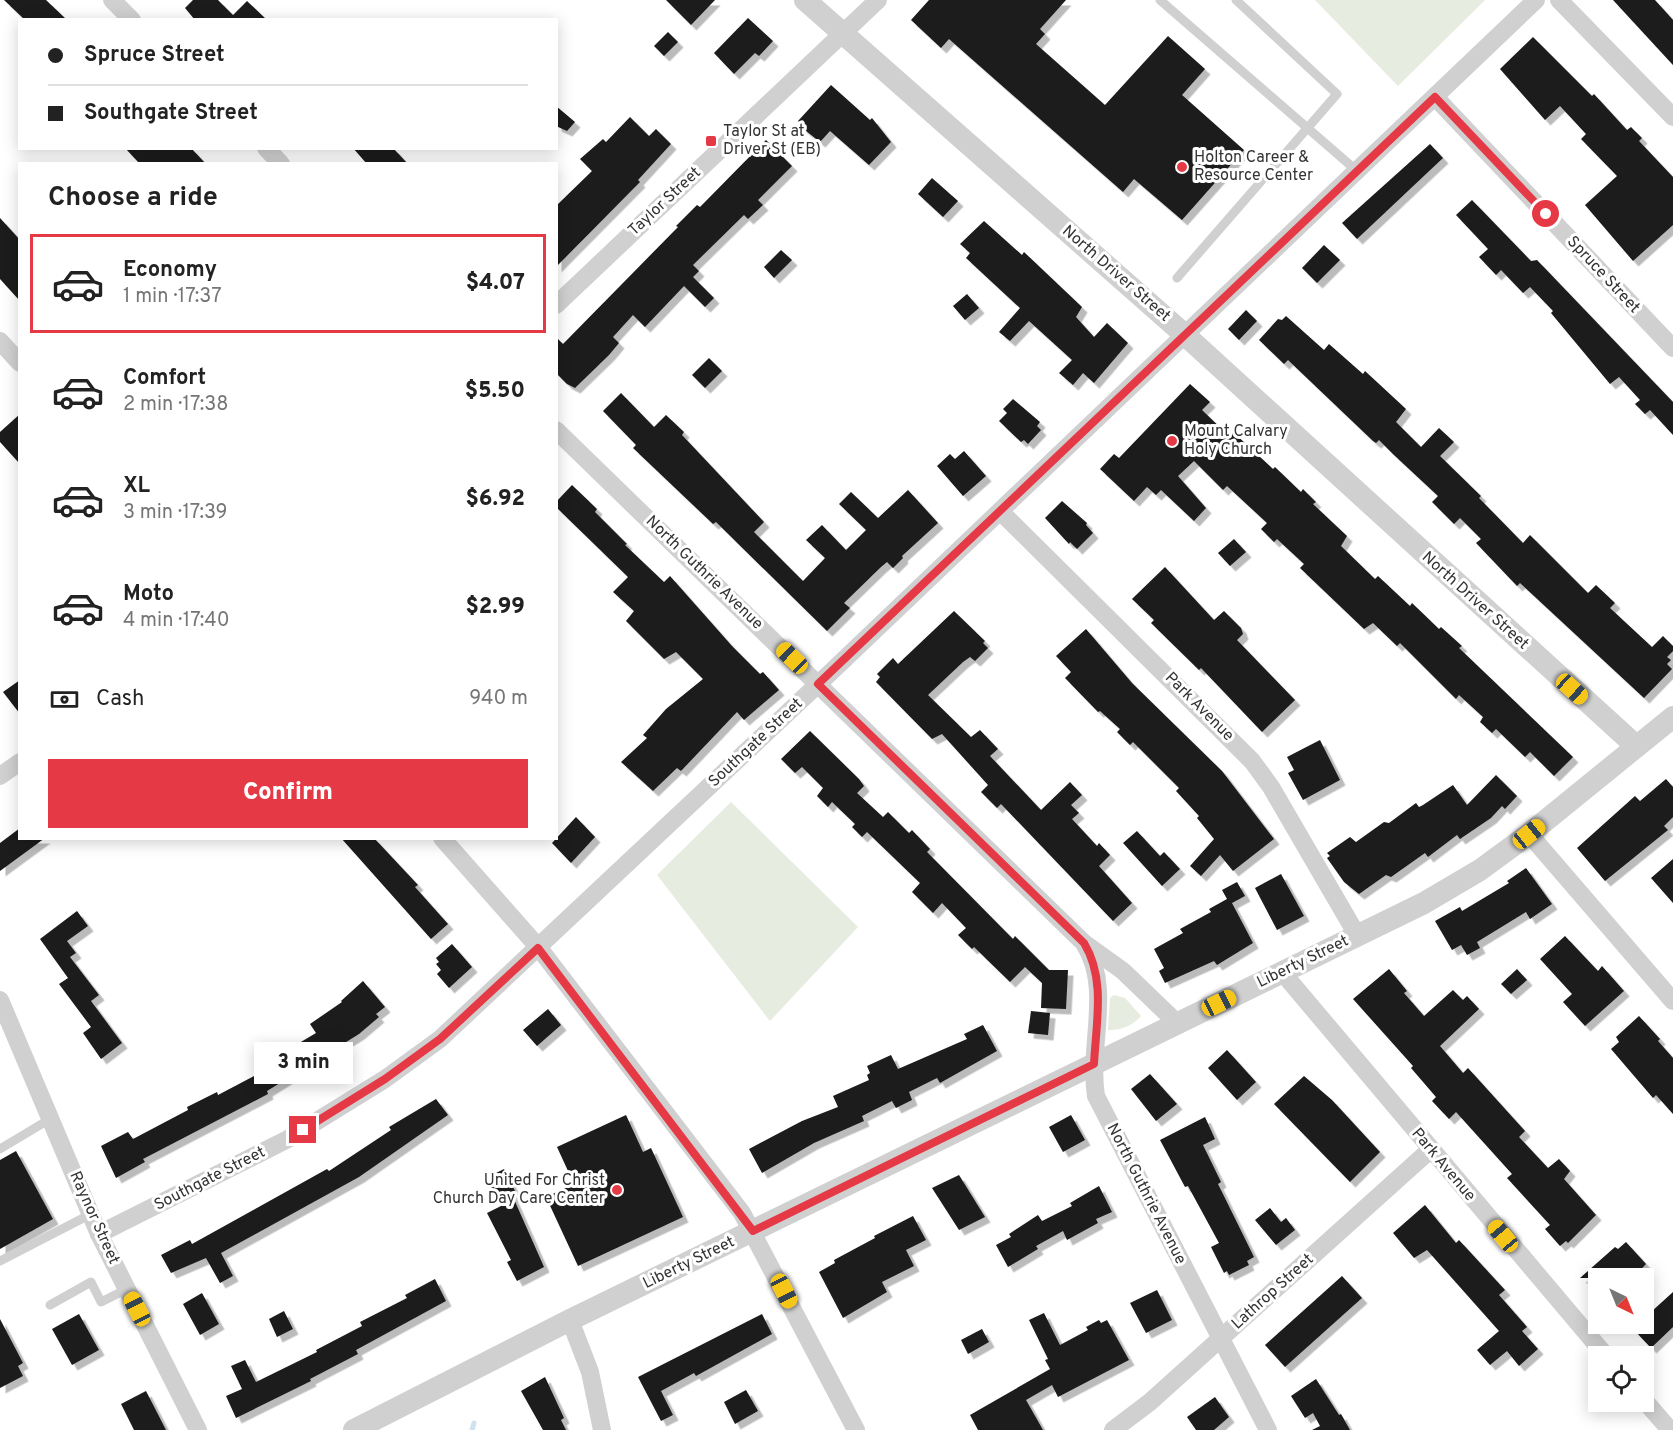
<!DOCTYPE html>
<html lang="en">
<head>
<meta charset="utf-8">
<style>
  body { margin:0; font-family:Overpass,sans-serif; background:#f2f2f2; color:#222; height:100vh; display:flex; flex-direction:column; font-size:22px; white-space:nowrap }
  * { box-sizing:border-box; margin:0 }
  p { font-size:20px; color:#767676 }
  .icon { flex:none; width:33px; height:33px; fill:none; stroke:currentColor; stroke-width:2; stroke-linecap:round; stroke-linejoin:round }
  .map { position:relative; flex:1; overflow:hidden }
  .details { position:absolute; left:18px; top:162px; width:540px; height:678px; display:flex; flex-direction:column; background:#fff; border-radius:0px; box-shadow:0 3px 15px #0003 }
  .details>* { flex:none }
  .hud { position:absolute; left:18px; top:18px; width:540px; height:132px; border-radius:0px; box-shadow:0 3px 15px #0003; display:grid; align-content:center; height:132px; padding:0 30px; background:#fff }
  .needle { width:39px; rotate:137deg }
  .fabs { position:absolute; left:1588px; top:1268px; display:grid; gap:12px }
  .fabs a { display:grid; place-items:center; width:66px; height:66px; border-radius:0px; background:#fff; box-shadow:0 3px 15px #0003; font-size:30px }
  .end { position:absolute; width:27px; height:27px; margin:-14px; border:8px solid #e63946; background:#fff; box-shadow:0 0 0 3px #fff }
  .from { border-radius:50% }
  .bubble { position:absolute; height:42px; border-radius:0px; background:#fff; box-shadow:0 3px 15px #0003; font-size:20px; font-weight:800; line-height:42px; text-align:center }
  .car { position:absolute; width:18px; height:36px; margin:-18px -9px; border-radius:8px; box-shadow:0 0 4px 2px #0007; background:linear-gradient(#f5c518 24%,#345 0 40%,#f5c518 0 76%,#345 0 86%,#f5c518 0) }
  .hud b { display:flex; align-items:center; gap:21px; height:57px; font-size:22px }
  .hud b+b { border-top:2px solid #e0e0e0 }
  .hud i { width:15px; height:15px; background:#222 }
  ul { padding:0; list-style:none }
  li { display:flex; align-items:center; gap:18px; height:99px; margin:0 12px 9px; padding:0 18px; border:3px solid transparent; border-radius:0px }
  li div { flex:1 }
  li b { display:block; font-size:22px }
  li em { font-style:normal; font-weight:800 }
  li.current { border-color:#e63946 }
  li>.icon { width:54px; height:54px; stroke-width:1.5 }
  h2 { padding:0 30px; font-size:27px; line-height:72px }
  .pay { display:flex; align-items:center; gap:15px; height:66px; padding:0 30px; font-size:22px }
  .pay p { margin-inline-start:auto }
  .primary-button { display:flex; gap:12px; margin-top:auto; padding:12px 30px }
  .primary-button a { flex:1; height:69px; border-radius:0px; background:#e63946; color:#fff; font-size:24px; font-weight:800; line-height:69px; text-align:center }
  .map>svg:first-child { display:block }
  .green { fill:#e6ecdf }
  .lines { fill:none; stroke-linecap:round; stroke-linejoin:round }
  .stream { stroke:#cfe2ee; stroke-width:5 }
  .building { fill:#1a1a1a; filter:url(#shadow) }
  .service { stroke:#d0d0d0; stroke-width:9 }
  .minor { stroke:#d0d0d0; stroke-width:18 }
  .tertiary { stroke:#d0d0d0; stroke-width:22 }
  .route { stroke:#e63946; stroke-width:8 }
  .poi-dot { fill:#e63946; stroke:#fff; stroke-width:2 }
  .labels { text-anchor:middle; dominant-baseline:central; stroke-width:6; stroke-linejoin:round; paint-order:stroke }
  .poi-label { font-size:16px; fill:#333; stroke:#fff; text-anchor:start }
  .street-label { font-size:16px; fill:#333; stroke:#fff }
</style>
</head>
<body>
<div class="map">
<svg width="1673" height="1430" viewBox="0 0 1673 1430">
  <defs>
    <filter id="shadow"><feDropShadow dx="5.5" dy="5.5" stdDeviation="0" flood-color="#0004"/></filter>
  </defs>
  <rect width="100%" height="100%" fill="#fff"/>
  <g class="green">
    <path d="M1315,0H1485L1398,86Z"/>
    <path d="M731,802L858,927L770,1021L657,875Z"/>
    <path d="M1114,995L1125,998L1141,1016C1133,1025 1121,1031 1108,1030L1110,998Z"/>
  </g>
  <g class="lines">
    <path class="stream" d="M472,1430L474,1423"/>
  </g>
  <g class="building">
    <path d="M4,0H46L67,20H25Z"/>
    <path d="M193,0H218L233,15L247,1L267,20H195L185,8Z"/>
    <path d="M666,0H715L691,25Z"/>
    <path d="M929,0H1066L1040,29L1045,34L1036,44L1105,105L1168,36L1205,69L1182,95L1244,150L1182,220L1134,179L1123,192L949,39L941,48L911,20Z"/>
    <path d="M1613,0H1655L1673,20V65Z"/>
    <path d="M748,18L773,41L759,56L755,53L734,74L714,53Z"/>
    <path d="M668,32L678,42L664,56L654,46Z"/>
    <path d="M1533,37L1592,96L1594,94L1627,130L1631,127L1642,138L1639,141L1673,177V225L1633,261L1585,205L1617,176L1581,139L1586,134L1560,106L1545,120L1500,69Z"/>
    <path d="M831,85L870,120L872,118L891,142L869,165L830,131L820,142L801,127L802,125L798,121Z"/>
    <path d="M556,106L575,122L567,131L556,126Z"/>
    <path d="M630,117L649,136L656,129L671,144L638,180L640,182L556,267V206L592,171L580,159L603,139L606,142Z"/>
    <path d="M766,140L792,166L758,200L763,205L748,219L744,215L693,265L699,271L693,277L714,298L705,307L684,286L645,327L633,315L613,337L619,343L609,355L575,388L567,384L556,373V337L563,344L678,227L676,226L697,205L700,207Z"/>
    <path d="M1430,144L1443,158L1357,239L1342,223Z"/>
    <path d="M125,148H191L206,164H140Z"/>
    <path d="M353,148H393L408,164H367Z"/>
    <path d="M932,178L958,201L943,217L918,194Z"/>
    <path d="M1472,200L1531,261L1537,260L1673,402V435L1650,410L1645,414L1635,404L1640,400L1619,377L1610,384L1551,313L1553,311L1530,287L1523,293L1501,270L1496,275L1479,257L1488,249L1456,215Z"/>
    <path d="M0,218L20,240V301L0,279Z"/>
    <path d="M984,221L1022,255L1024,252L1082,307L1076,317L1094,337L1107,323L1128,343L1094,383L1083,373L1073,385L1059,373L1072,360L1029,321L1010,341L999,332L1020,308L966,258L970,253L960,244Z"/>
    <path d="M1324,245L1340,260L1317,283L1302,268Z"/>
    <path d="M781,250L792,260L774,278L764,267Z"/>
    <path d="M967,294L979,308L965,320L953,306Z"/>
    <path d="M1246,310L1257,321L1239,340L1228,329Z"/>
    <path d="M1286,316L1324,350L1329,344L1363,374L1365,371L1406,409L1396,422L1421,447L1439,428L1454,442L1440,456L1481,496L1479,498L1523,543L1530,535L1588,593L1596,585L1615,603L1610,608L1652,647L1663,636L1673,646V651L1667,657L1671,660L1667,664L1672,669L1644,698L1520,583L1517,586L1476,543L1481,539L1460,518L1454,524L1432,502L1438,496L1394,455L1379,440L1376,443L1373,441L1288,360L1284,364L1259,340L1278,319L1282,320Z"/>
    <path d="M709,358L722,371L705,388L692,375Z"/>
    <path d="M1190,384L1210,402L1202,410L1229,436L1233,432L1273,469L1275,467L1301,492L1303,489L1316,502L1313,504L1347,536L1341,546L1375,579L1378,576L1410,606L1412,603L1439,629L1441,627L1462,646L1459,648L1573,757L1554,776L1530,752L1525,757L1496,729L1492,733L1480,722L1483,717L1459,695L1456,699L1400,643L1397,646L1373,623L1364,629L1300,568L1304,564L1277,539L1274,542L1261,529L1267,523L1227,486L1223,490L1194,461L1178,476L1206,508L1194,521L1161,490L1156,495L1147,487L1134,501L1100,469L1114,454L1119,458Z"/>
    <path d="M621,393L654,427L666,415L684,432L682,435L764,522L754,532L803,581L825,558L806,540L822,525L846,550L866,530L839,504L851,492L878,518L908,490L938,523L902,556L903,558L893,568L887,562L881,567L844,603L850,608L827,631L716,522L713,524L633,448L636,445L603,411Z"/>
    <path d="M1013,399L1040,422L1037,426L1041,430L1028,444L1024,440L1021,442L999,421L1007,413L1003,409Z"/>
    <path d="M20,414V464L0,442V432Z"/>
    <path d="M964,451L986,476L963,496L937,466L950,454L955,459Z"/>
    <path d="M572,485L597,509L595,512L627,544L625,545L664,582L670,576L732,646L760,674L763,672L779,690L744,720L737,712L681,771L677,768L653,791L621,762L647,738L643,735L666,709L703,679L676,652L664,659L626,621L634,611L613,592L628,577L556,507V502Z"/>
    <path d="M1062,501L1087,523L1086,525L1093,533L1077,549L1070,542L1069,544L1045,518Z"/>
    <path d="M1234,539L1246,552L1230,566L1218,553Z"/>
    <path d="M1165,567L1214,620L1224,611L1241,628L1243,634L1237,640L1295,700L1262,732L1201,668L1199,670L1151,623L1154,620L1132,599Z"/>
    <path d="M954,611L985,641L983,643L988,648L975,661L970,657L963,662L928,695L971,737L980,730L998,749L990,756L1041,810L1070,782L1082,795L1071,805L1079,813L1072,819L1097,846L1099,843L1110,855L1099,866L1132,903L1113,921L1001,804L997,808L981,792L988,785L942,734L932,739L876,682L880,677L877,674L893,658L898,664Z"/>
    <path d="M1086,629L1132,683L1222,771L1274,839L1233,871L1220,855L1201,876L1190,866L1214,839L1197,818L1199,816L1176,791L1179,788L1133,742L1130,745L1117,732L1120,729L1100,711L1098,712L1065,678L1071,672L1056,656Z"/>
    <path d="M20,680V714L3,692Z"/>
    <path d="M810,731L859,779L864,786L857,793L883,817L888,812L909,833L912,830L930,849L927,852L1013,939L1015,936L1049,970H1068L1066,1009L1041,1008L1042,983L1025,967L1010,982L974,947L972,949L958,935L966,928L942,903L933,913L912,892L920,883L867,832L862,837L852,827L855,824L832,802L828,807L817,796L823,788L802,767L795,773L781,759Z"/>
    <path d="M1320,740L1340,780L1303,800L1288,773L1294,770L1287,757Z"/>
    <path d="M1496,775L1517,796L1505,809L1502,806L1491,818L1460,839L1457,835L1428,857L1425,853L1391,877L1386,875L1359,894L1344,882L1327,858L1330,856L1327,853L1350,837L1356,842L1384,822L1389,823L1416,803L1419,807L1423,805L1453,785L1467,805Z"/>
    <path d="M1666,779L1673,787V817L1664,826L1668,830L1605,881L1577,848L1635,796L1640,801Z"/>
    <path d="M576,817L595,837L571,863L552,843Z"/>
    <path d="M20,828V838H45L0,871V843Z"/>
    <path d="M1137,831L1160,856L1164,852L1180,869L1162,886L1123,843Z"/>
    <path d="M341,838H374L418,885L415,887L448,924L431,939Z"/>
    <path d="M1673,859V903L1651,878Z"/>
    <path d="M1526,868L1552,904L1530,919L1526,912L1477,942L1480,948L1467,955L1461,945L1452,950L1435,921L1460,907L1462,911L1509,883L1507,881Z"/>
    <path d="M1281,874L1304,916L1277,930L1255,888Z"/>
    <path d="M1237,882L1245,896L1232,903L1253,943L1217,965L1214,961L1165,983L1159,971L1164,968L1154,949L1183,933L1180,929L1211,912L1209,909L1227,899L1222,890Z"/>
    <path d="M77,911L88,926L67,941L76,953L70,957L99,995L91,1001L122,1043L101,1059L83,1033L91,1027L59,984L68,978L40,939Z"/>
    <path d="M1565,936L1598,971L1602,966L1624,991L1585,1026L1563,1002L1572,994L1540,959Z"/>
    <path d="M452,944L472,967L449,988L437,974L441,970L436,964L439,962L436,958Z"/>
    <path d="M1389,969L1407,991L1404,993L1424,1016L1453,990L1463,1000L1467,996L1479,1009L1440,1046L1463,1073L1468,1068L1525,1131L1519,1137L1548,1168L1559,1159L1570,1171L1564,1179L1596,1215L1568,1243L1566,1241L1560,1246L1545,1229L1550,1225L1507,1178L1512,1174L1456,1112L1449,1119L1432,1101L1436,1097L1411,1068L1413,1066L1353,999Z"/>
    <path d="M1517,969L1527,980L1511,994L1501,984Z"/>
    <path d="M363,981L385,1007L376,1014L379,1017L359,1034L267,1091L268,1094L143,1159L145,1162L116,1178L101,1146L128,1132L133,1139L188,1110L187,1107L217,1092L218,1095L275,1065L287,1057L284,1052L316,1033L310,1024L342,1002L341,1001Z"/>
    <path d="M548,1009L561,1025L537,1046L523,1030Z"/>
    <path d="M1031,1011L1050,1013L1048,1035L1028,1033Z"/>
    <path d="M1639,1016L1660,1039L1658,1041L1673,1058V1114L1656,1095L1653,1098L1611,1049L1619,1042L1616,1037Z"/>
    <path d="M983,1025L997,1051L940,1083L937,1078L909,1092L912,1100L896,1108L892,1101L862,1116L864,1121L814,1143L762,1173L749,1149L802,1121L838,1107L833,1096L869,1080L867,1075L870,1073L867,1066L891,1055L898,1069L967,1039L964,1034Z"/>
    <path d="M1227,1050L1256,1082L1237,1100L1208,1068Z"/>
    <path d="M1150,1074L1177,1104L1156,1121L1131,1089Z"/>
    <path d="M1304,1076L1332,1100L1380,1152L1350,1182L1274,1104Z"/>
    <path d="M436,1099L448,1115L359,1177L221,1253L233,1276L220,1283L206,1258L171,1273L161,1255L190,1240L192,1244L327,1169L329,1171L391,1130L389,1127Z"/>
    <path d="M626,1115L643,1152L651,1148L683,1217L578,1266L546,1197L574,1184L557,1147Z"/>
    <path d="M1071,1115L1085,1140L1063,1152L1049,1127Z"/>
    <path d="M1205,1117L1215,1139L1203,1145L1221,1182L1218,1184L1254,1257L1247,1261L1249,1265L1229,1275L1227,1271L1224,1273L1211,1247L1219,1243L1188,1186L1185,1187L1160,1140Z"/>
    <path d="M16,1151L53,1219L0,1249V1160Z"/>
    <path d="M504,1169L517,1195L513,1197L544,1267L517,1281L507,1262L511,1260L487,1213L501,1206L486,1178Z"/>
    <path d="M959,1175L985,1217L959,1230L932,1188Z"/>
    <path d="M1099,1186L1112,1212L1096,1219L1098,1223L1067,1240L1063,1231L1036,1246L1038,1249L1008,1267L996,1245L1011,1237L1009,1234L1038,1215L1042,1221L1072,1206L1070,1203Z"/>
    <path d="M1425,1205L1456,1243L1459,1240L1505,1290L1499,1295L1527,1327L1522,1331L1538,1349L1519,1366L1507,1351L1490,1365L1477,1350L1499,1331L1427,1250L1414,1258L1393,1233Z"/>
    <path d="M1270,1208L1281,1222L1286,1218L1295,1230L1276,1245L1255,1220Z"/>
    <path d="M913,1216L926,1240L906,1250L914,1266L882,1282L887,1292L843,1318L819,1272L835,1263L834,1260L875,1238L874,1236Z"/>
    <path d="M1626,1242L1646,1264L1633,1278H1580L1615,1247L1618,1249Z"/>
    <path d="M1342,1276L1362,1298L1285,1367L1265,1345Z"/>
    <path d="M435,1279L446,1301L356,1350L358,1354L310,1379L311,1381L236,1418L226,1396L242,1389L231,1366L245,1360L256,1382L317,1352L316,1350L362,1326L360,1322L407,1298L405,1295Z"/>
    <path d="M1157,1290L1172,1320L1146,1333L1130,1303Z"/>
    <path d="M1673,1292V1327L1651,1348L1634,1330L1644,1323L1651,1312Z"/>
    <path d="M202,1293L219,1324L200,1335L183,1304Z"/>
    <path d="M284,1311L293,1329L277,1337L269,1319Z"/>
    <path d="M1044,1313L1060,1345L1088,1330L1086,1327L1099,1320L1101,1323L1107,1320L1129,1360L1058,1397L1052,1385L1026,1400L1043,1430H978L970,1415L1050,1369L1045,1360L1048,1359L1029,1320Z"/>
    <path d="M79,1314L99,1350L72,1365L52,1329Z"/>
    <path d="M762,1314L772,1334L696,1376L694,1373L661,1391L673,1415L661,1421L638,1377Z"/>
    <path d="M0,1319L23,1363L18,1366L23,1376L0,1388Z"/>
    <path d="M982,1329L989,1342L968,1354L961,1340Z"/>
    <path d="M545,1377L564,1418L561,1420L566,1430H543L521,1391Z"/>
    <path d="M1316,1379L1339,1415L1341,1414L1350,1430H1312L1320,1426L1313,1413L1305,1418L1291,1396Z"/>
    <path d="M746,1390L758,1411L735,1424L724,1402Z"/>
    <path d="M146,1391L166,1430H134L121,1404Z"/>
    <path d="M1215,1397L1229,1417L1214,1430H1196L1187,1417Z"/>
  </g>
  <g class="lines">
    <g class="service">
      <path d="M1160,0L1357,171"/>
      <path d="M1177,278L1337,94L1236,0"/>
      <path d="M0,1149L50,1119"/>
      <path d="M0,1261L91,1214"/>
      <path d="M50,1305L91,1282L101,1302L127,1289"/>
    </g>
    <g class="minor">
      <path d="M112,0L132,20"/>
      <path d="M1559,0L1673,117"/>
      <path d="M1435,97L1673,348"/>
      <path d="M266,148L281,164"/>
      <path d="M556,305L878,0"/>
      <path d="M0,341L20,363"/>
      <path d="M556,430L1084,943L1123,971L1177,1023"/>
      <path d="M1000,511L1252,761L1271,787L1357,935"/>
      <path d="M0,776L20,762"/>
      <path d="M1529,834L1673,1001"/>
      <path d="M442,838L539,948L742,1213L856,1430"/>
      <path d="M1085,945C1112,989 1088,1046 1096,1096L1268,1430"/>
      <path d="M1282,972L1606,1356"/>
      <path d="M0,1000L99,1234L198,1430"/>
      <path d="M99,1234L288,1139L385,1079L440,1039L831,672L1536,0"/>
      <path d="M570,1320L590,1372L602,1430"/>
      <path d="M1644,1400L1670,1430"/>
      <path d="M1113,1430L1150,1402L1430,1150"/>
    </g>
    <g class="tertiary">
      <path d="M805,0L1185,335L1636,746"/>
      <path d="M354,1430L570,1320L1424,903L1480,870L1529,834L1673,717"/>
    </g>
  </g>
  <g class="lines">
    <path class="route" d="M303,1130L385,1079L440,1039L538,948L753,1231L1094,1064C1096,1023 1106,979 1084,943L818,684L1435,97L1546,214"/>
  </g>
  <g class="poi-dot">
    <rect x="705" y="135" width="12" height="12" rx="3"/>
    <circle cx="1182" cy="167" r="6"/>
    <circle cx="1172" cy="441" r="6"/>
    <circle cx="617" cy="1190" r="6"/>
  </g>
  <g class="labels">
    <g class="poi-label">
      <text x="723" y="132">Taylor St at<tspan x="723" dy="18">Driver St (EB)</tspan></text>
      <text x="1194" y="158">Holton Career &amp;<tspan x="1194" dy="18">Resource Center</tspan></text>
      <text x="1184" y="432">Mount Calvary<tspan x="1184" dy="18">Holy Church</tspan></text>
      <text x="605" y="1181" text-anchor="end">United For Christ<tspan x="605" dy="18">Church Day Care Center</tspan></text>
    </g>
    <g class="street-label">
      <text transform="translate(665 202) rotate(-43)">Taylor Street</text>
      <text transform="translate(1116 274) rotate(41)">North Driver Street</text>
      <text transform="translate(1603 275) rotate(47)">Spruce Street</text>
      <text transform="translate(704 573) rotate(44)">North Guthrie Avenue</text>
      <text transform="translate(1475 601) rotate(42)">North Driver Street</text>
      <text transform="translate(1199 707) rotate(45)">Park Avenue</text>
      <text transform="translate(756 743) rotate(-43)">Southgate Street</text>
      <text transform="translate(1303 962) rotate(-26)">Liberty Street</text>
      <text transform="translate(1443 1165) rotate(50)">Park Avenue</text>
      <text transform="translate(210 1179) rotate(-27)">Southgate Street</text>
      <text transform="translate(1146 1194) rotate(63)">North Guthrie Avenue</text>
      <text transform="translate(94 1218) rotate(66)">Raynor Street</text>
      <text transform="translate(689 1263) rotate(-26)">Liberty Street</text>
      <text transform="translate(1273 1292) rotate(-42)">Lathrop Street</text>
    </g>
  </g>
</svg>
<div class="fabs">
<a><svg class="needle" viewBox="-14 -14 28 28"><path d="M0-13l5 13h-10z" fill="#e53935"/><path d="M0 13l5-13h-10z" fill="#767676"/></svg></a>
<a><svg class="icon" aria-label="locate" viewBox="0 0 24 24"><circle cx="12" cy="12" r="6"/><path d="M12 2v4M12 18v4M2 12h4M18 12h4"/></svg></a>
</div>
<i class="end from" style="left:1546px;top:214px"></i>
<i class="end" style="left:303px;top:1130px"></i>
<div class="bubble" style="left:254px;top:1042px;width:99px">3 min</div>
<i class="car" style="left:792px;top:658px;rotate:314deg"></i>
<i class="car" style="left:1572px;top:689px;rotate:132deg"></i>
<i class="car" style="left:1529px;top:834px;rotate:51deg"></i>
<i class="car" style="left:1219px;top:1003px;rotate:64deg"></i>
<i class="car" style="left:1503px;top:1236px;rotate:320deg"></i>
<i class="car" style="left:784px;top:1291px;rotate:153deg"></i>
<i class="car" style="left:137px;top:1309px;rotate:333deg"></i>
<div class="hud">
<b><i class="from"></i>Spruce Street</b>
<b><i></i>Southgate Street</b>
</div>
<section class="details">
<h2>Choose a ride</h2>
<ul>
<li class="current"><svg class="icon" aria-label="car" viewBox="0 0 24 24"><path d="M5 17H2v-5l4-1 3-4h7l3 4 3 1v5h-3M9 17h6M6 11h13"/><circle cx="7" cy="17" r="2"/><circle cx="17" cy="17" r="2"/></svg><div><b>Economy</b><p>1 min · 17:37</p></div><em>$4.07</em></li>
<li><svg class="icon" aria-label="car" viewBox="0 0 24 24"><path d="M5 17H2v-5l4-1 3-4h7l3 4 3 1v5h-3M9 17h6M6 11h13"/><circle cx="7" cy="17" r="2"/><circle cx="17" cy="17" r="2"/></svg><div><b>Comfort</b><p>2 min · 17:38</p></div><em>$5.50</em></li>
<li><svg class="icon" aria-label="car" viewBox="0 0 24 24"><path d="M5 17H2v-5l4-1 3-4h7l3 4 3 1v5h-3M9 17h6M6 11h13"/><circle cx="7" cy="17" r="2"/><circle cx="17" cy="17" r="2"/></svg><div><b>XL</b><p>3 min · 17:39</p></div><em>$6.92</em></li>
<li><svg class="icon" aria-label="car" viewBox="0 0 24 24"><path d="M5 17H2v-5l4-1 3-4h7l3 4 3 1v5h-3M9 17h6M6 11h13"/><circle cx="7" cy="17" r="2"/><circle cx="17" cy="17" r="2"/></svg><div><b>Moto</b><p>4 min · 17:40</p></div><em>$2.99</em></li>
</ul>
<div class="pay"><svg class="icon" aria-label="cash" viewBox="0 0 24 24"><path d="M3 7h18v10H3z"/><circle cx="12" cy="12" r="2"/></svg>Cash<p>940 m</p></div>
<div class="primary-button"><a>Confirm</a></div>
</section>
</div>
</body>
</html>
